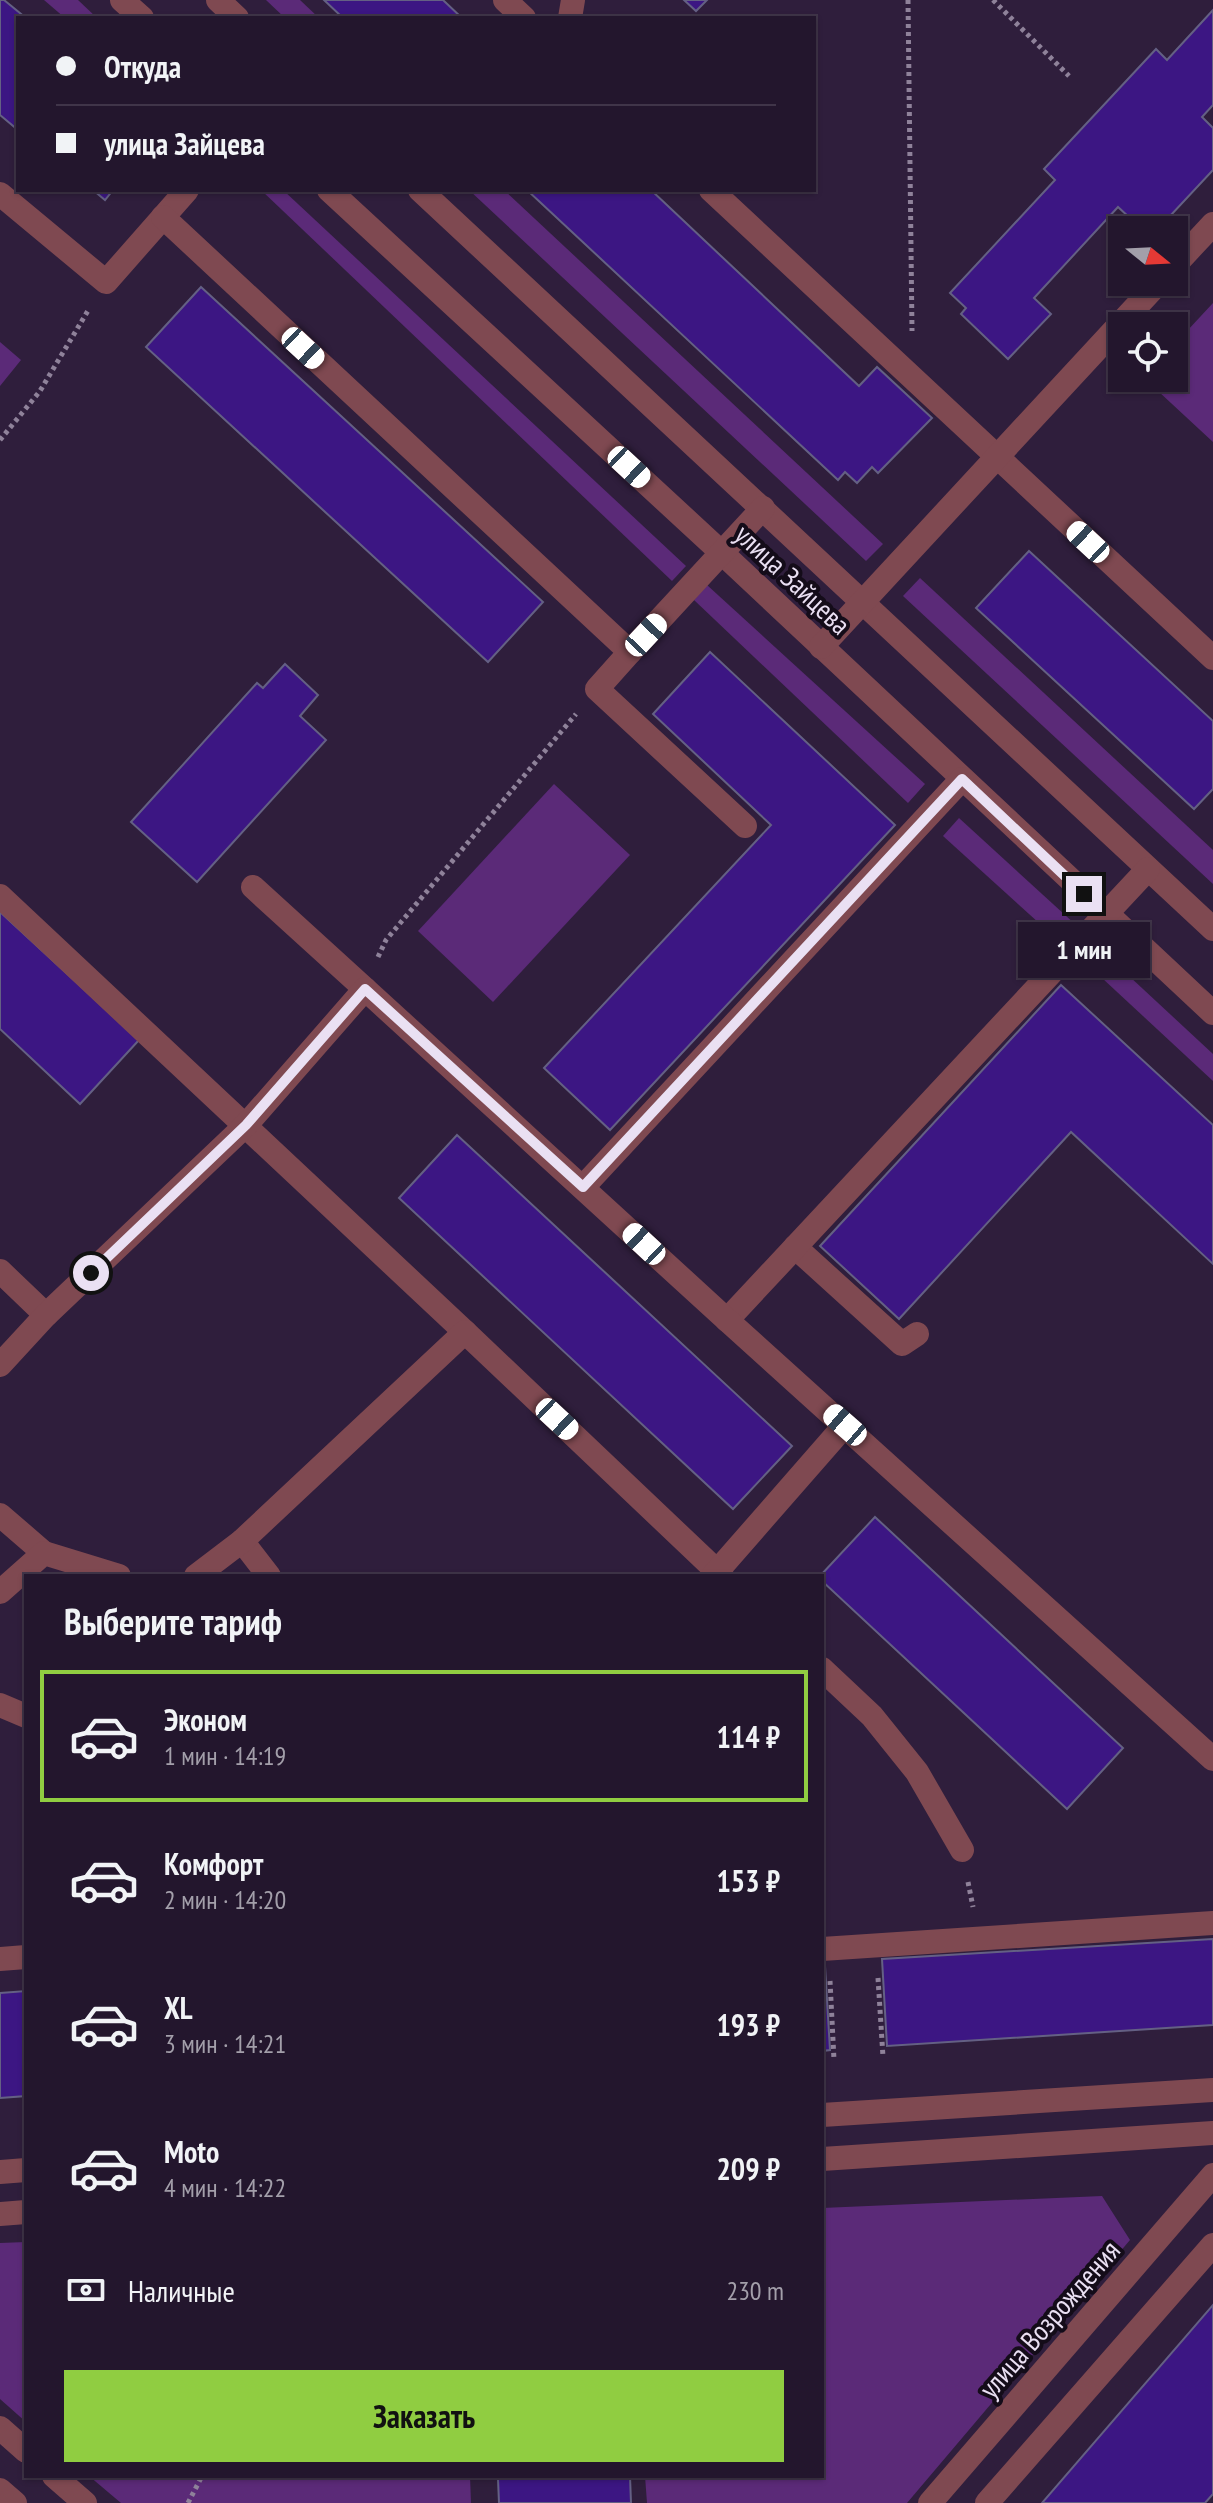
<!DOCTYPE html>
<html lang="ru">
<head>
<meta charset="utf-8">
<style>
  body { margin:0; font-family:"PT Sans Narrow",sans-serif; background:#2b1f35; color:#f1f3f6; height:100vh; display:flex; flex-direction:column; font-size:30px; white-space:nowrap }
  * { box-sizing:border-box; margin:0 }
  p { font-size:26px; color:#a39faa }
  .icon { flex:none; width:44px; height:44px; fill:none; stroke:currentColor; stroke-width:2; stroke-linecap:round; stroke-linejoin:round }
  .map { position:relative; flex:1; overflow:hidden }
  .drawer { position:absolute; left:24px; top:1574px; width:800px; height:904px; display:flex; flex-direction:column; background:#23162d; border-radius:0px; box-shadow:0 2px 6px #0004,0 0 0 2px #403549 }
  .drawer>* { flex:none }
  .hud { position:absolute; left:16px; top:16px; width:800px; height:176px; border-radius:0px; box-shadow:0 2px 6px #0004,0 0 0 2px #403549; display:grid; align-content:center; height:176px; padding:0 40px; background:#23162d }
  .needle { width:52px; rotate:108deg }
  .tools { position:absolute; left:1108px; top:216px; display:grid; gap:16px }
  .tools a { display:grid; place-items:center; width:80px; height:80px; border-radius:0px; background:#23162d; box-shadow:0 2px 6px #0004,0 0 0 2px #403549; font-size:40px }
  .end { position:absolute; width:36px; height:36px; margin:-18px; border:10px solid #eae0f3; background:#111; box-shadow:0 0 0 4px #111 }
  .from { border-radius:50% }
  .bubble { position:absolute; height:56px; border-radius:0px; background:#23162d; box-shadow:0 2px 6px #0004,0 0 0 2px #403549; font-size:26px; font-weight:800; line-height:56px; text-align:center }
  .car { position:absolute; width:24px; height:48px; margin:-24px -12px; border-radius:10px; box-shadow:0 0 6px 2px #0007; background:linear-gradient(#fff 24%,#345 0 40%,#fff 0 76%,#345 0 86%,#fff 0) }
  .hud b { display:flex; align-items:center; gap:28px; height:76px; font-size:30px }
  .hud b+b { border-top:2px solid #403549 }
  .hud i { width:20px; height:20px; background:#f1f3f6 }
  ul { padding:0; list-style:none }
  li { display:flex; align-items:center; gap:24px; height:132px; margin:0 16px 12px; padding:0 24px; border:4px solid transparent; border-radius:0px }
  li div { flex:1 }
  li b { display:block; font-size:30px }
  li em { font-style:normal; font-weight:800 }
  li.selected { border-color:#90cd41 }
  li>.icon { width:72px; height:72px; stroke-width:1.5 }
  h2 { padding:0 40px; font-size:36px; line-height:96px }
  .pay { display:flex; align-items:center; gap:20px; height:88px; padding:0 40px; font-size:30px }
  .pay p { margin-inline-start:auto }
  .cta { display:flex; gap:16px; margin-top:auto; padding:16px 40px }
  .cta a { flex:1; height:92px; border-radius:0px; background:#90cd41; color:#111; font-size:32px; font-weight:800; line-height:92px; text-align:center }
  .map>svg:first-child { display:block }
  .green { fill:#5b2a78 }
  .building { fill:#3c1683; stroke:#646084; stroke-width:2 }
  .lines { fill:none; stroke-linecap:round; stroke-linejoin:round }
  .path { stroke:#8f829a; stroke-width:5; stroke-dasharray:4 4; stroke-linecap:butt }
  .minor { stroke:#7f4951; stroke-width:24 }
  .route { stroke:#eae0f3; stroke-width:10 }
  .labels { text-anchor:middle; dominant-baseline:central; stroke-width:8; stroke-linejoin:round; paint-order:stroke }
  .street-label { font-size:28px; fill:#eae0f3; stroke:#140c19 }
</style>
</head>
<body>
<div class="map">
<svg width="1213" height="2503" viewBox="0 0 1213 2503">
  <rect width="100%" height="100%" fill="#2f1e3c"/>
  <g class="green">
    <path d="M44,0H78L97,18H65Z"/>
    <path d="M266,0H300L319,18H285Z"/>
    <path d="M261,190H283L686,566L672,581Z"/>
    <path d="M469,190H504L883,544L866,561Z"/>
    <path d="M1213,303V442L1144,378H1174V345Z"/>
    <path d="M0,342L21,360L0,386Z"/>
    <path d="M920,578L1213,850V884L903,596Z"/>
    <path d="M707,585L925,784L908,803L694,600Z"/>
    <path d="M554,784L630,855L493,1002L418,931Z"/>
    <path d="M959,818L1076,925L1060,942L943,836Z"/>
    <path d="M1101,950L1213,1054V1081L1088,965Z"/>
    <path d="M1102,2196L1130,2240L907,2503H647L645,2476H822V2208Z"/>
    <path d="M26,2242V2422L0,2399V2243Z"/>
    <path d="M89,2476H470L471,2503H121Z"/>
  </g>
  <g class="building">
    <path d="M0,0H4L26,18H18V130L0,115Z"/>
    <path d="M324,0H443L462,18H343Z"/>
    <path d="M684,0H707L696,11Z"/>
    <path d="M1213,10V105L1202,117L1213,128V170L1157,230H1143L1118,207L1034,298L1051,314L1008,359L961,314L966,308L950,293L1055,180L1044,169L1156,49L1167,60Z"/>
    <path d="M93,190H113L105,200Z"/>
    <path d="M527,190H651L859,386L877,367L932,418L878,473L872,467L857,483L845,472L838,480Z"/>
    <path d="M201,287L543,602L488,662L146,347Z"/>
    <path d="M1029,551L1213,721V789L1194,809L976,608Z"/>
    <path d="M710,652L895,825L610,1130L544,1068L771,825L653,714Z"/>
    <path d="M285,664L318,695L300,716L326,740L197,882L131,822L257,683L263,688Z"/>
    <path d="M0,912L139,1040L80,1104L0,1029Z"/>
    <path d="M1061,985L1213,1125V1264L1071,1132L899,1319L820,1246Z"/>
    <path d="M457,1135L792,1446L733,1509L399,1198Z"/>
    <path d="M875,1517L1123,1748L1067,1809L822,1581L820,1576Z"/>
    <path d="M1213,1939V2025L887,2046L882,1959Z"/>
    <path d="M822,1966H825L830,2050L822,2051Z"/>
    <path d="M26,1991V2096L0,2098V1993Z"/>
    <path d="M1213,2305V2494L1205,2503H1042Z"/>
    <path d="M524,2476H630L631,2503H499L498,2479L524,2478Z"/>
  </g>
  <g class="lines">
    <g class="path">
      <path d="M908,0L912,331"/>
      <path d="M993,0L1069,76"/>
      <path d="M0,440L40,391L89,309"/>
      <path d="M378,957L386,940L576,714"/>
      <path d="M968,1882L973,1907"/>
      <path d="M878,1978L883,2057"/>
      <path d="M830,1981L834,2060"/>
      <path d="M188,2503L202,2476"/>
    </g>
    <g class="minor">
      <path d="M122,0L142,18"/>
      <path d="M218,0L237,18"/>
      <path d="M505,0L524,18"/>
      <path d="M570,18L573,0"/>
      <path d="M329,190L722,553L1213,1013"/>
      <path d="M420,190L1213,929"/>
      <path d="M711,190L1213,658"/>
      <path d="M0,194L106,282L187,190"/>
      <path d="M163,217L630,652L763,508"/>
      <path d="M1174,266L1213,224"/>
      <path d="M821,647L1159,282"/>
      <path d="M630,652L597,689L745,826"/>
      <path d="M253,887L365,989"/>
      <path d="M0,896L465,1332"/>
      <path d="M583,1187L962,779"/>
      <path d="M795,1247L902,1344L917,1334"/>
      <path d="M0,1271L46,1315"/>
      <path d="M727,1320L1148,869"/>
      <path d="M0,1365L46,1315L246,1125L365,989L727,1320L1213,1759"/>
      <path d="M0,1515L44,1553"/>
      <path d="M242,1541L269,1576"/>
      <path d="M196,1576L242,1541L465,1332L722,1576"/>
      <path d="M713,1576L845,1425"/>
      <path d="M0,1592L44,1553L119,1576"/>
      <path d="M822,1669L872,1716L917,1772L962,1850"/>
      <path d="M0,1705L26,1716"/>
      <path d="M822,1949L1213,1923"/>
      <path d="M0,1959L26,1957"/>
      <path d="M822,2115L1213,2090"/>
      <path d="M822,2159L1213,2133"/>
      <path d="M0,2172L26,2170"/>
      <path d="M0,2214L26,2212"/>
      <path d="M0,2428L26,2451"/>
      <path d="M54,2476L85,2503"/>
      <path d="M0,2490L15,2503"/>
      <path d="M930,2503L1213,2175"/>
      <path d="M987,2503L1213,2245"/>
    </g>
  </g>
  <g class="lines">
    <path class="route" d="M91,1273L246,1125L365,989L583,1187L962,779L1084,894"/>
  </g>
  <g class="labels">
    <g class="street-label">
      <text transform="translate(793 579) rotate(43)">улица Зайцева</text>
      <text transform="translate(1049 2319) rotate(-49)">улица Возрождения</text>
    </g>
  </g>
</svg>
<div class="tools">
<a><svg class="needle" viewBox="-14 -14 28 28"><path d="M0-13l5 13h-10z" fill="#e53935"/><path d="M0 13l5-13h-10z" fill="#a39faa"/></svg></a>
<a><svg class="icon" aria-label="locate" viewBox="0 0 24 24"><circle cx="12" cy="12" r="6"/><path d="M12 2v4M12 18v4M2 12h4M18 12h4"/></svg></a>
</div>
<i class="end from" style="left:91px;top:1273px"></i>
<i class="end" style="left:1084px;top:894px"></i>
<div class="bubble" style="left:1018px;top:922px;width:132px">1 мин</div>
<i class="car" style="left:303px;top:348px;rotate:133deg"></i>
<i class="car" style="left:629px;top:467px;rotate:133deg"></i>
<i class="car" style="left:1088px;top:542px;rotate:313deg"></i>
<i class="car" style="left:646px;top:635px;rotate:43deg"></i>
<i class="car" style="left:644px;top:1244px;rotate:313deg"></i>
<i class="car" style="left:557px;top:1419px;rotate:133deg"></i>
<i class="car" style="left:845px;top:1425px;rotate:311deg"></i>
<div class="hud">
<b><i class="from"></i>Откуда</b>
<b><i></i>улица Зайцева</b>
</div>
<section class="drawer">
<h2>Выберите тариф</h2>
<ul>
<li class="selected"><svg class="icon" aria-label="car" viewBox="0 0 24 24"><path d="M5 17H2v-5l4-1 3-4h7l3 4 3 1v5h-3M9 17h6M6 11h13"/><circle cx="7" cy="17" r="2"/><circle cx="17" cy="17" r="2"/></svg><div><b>Эконом</b><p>1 мин · 14:19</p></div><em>114 ₽</em></li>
<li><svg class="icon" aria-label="car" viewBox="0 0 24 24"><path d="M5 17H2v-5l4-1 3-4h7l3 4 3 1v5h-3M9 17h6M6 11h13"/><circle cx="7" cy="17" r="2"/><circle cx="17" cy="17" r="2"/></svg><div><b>Комфорт</b><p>2 мин · 14:20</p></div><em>153 ₽</em></li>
<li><svg class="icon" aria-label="car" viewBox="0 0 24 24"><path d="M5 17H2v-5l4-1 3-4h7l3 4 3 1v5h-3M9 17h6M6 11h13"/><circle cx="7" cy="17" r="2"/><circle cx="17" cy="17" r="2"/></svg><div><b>XL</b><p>3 мин · 14:21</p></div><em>193 ₽</em></li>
<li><svg class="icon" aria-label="car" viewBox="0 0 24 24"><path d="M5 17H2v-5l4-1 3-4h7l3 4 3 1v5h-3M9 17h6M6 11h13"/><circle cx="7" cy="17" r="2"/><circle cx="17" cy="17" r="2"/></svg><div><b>Moto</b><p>4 мин · 14:22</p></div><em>209 ₽</em></li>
</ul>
<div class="pay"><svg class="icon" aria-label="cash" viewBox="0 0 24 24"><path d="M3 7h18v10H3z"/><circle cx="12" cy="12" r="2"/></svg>Наличные<p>230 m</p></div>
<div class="cta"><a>Заказать</a></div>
</section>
</div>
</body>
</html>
